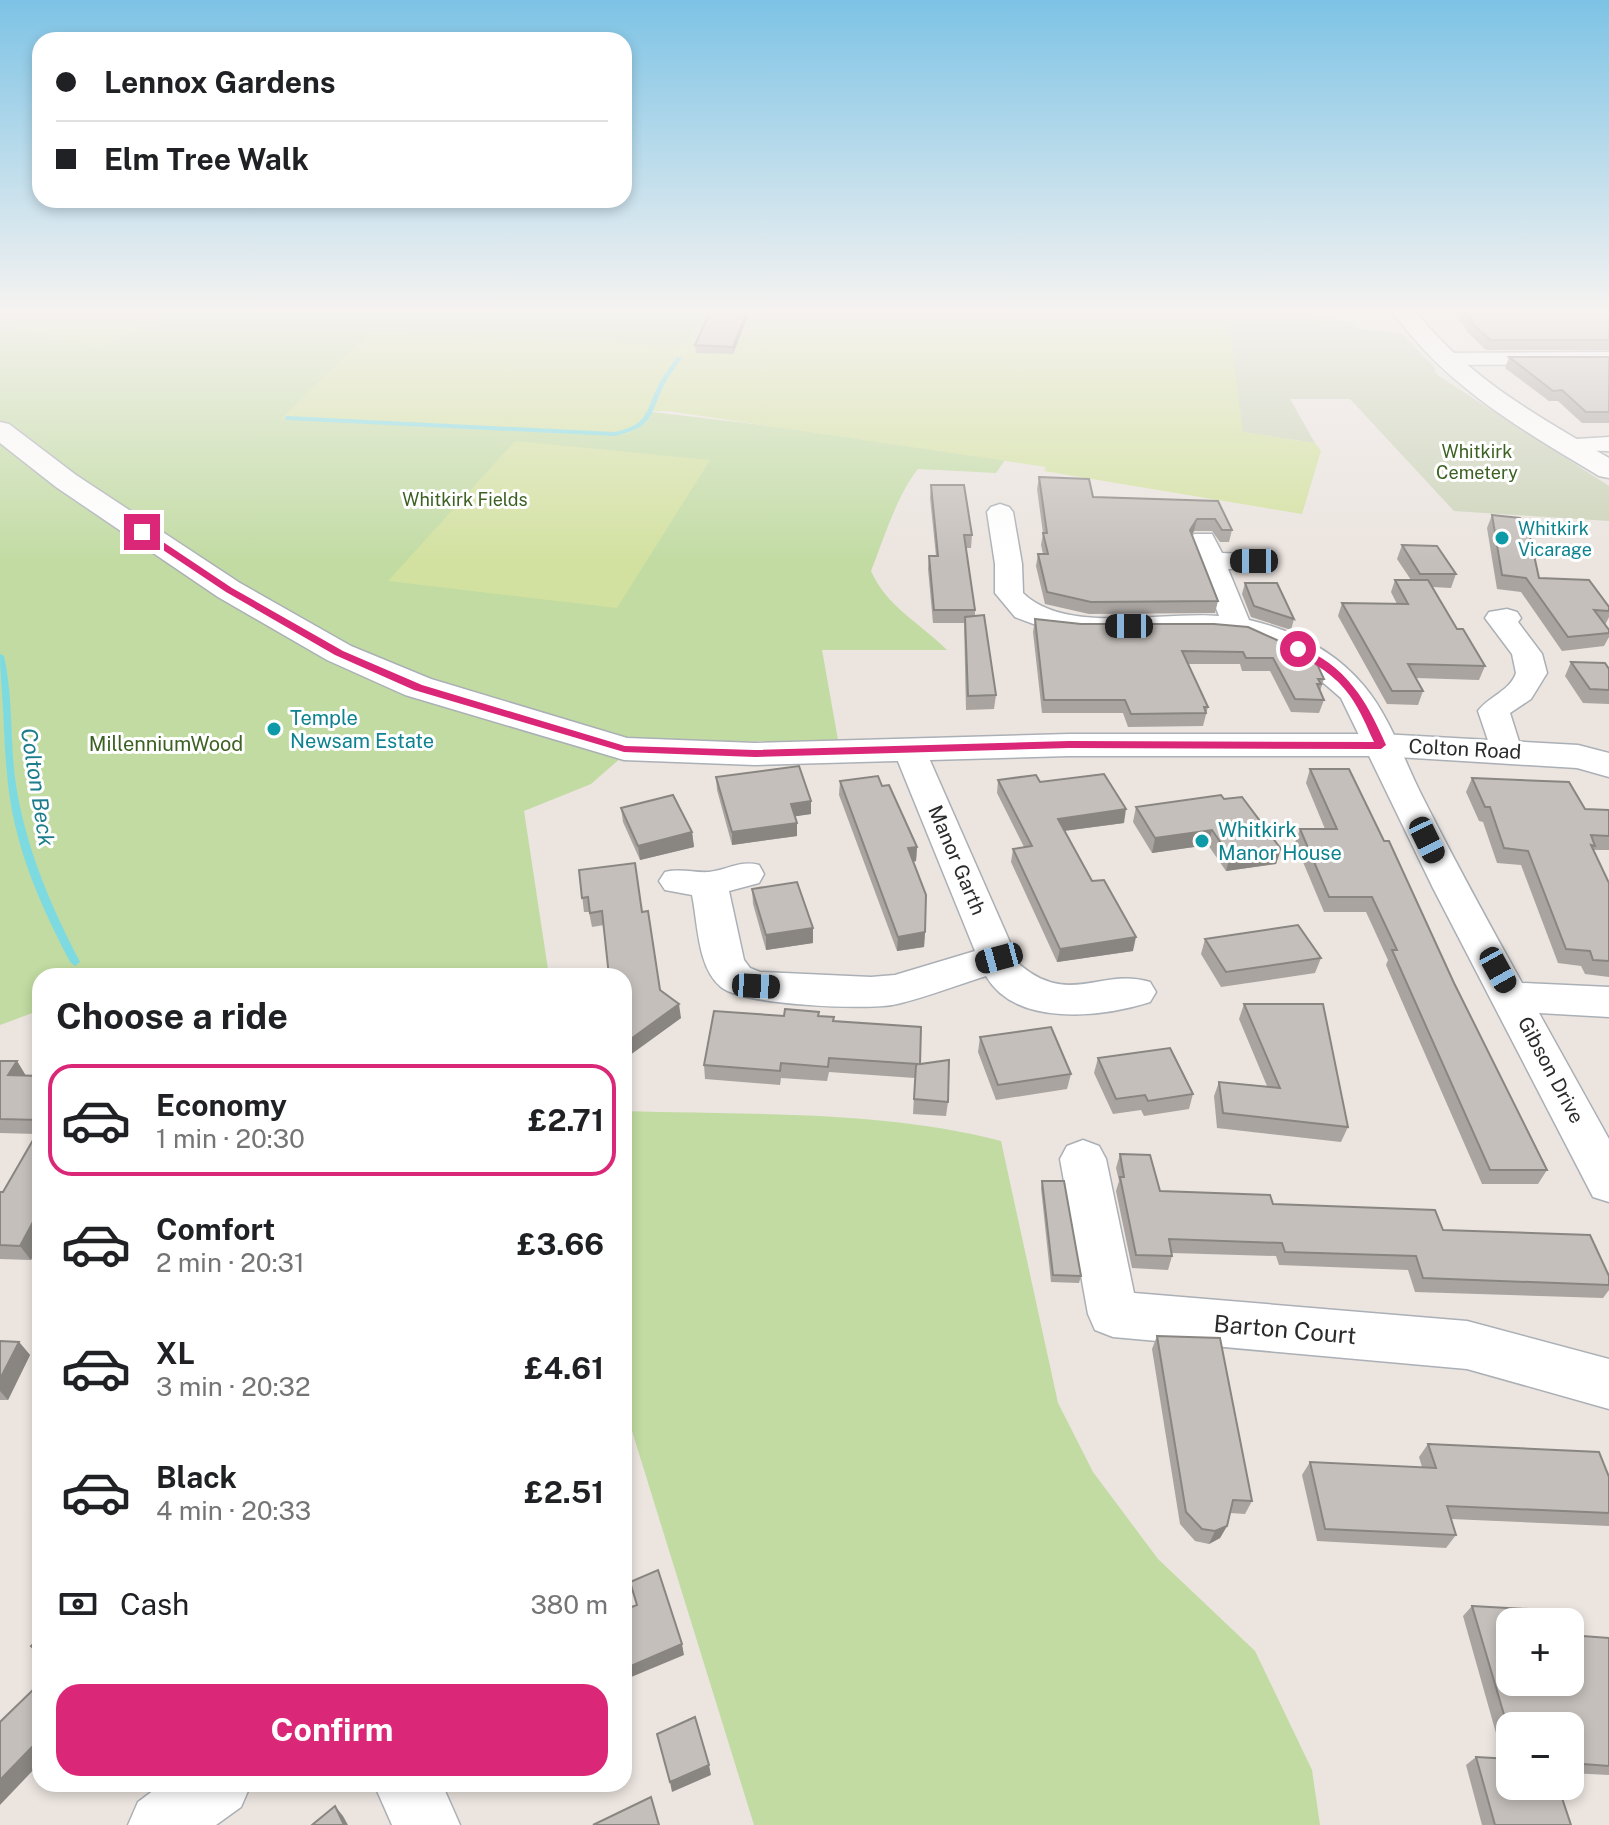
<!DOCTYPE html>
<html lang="en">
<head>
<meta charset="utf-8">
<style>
  body { margin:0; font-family:"Public Sans",sans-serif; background:#f2f2f2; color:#202124; height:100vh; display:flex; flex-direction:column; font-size:30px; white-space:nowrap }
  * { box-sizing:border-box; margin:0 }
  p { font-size:26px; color:#757577 }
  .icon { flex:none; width:44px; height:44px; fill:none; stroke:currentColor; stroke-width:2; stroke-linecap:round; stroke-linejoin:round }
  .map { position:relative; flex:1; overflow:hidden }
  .drawer { position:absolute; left:32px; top:968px; width:600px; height:824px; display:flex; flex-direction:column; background:#fff; border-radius:24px; box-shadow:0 4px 12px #0003 }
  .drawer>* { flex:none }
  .guide { position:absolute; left:32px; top:32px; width:600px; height:176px; border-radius:24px; box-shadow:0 4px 12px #0003; display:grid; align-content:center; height:176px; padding:0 24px; background:#fff }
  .buttons { position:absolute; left:1496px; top:1608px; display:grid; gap:16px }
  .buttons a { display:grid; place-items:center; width:88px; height:88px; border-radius:16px; background:#fff; box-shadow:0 4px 12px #0003; font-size:40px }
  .end { position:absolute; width:36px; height:36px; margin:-18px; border:10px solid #db2777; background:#fff; box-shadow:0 0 0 4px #fff }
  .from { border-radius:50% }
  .car { position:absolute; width:24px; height:48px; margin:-24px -12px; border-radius:10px; box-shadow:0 0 6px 2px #0007; background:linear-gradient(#222 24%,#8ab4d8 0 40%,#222 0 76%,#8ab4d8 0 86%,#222 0) }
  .guide b { display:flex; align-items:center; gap:28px; height:76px; font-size:30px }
  .guide b+b { border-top:2px solid #e0e0e0 }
  .guide i { width:20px; height:20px; background:#202124 }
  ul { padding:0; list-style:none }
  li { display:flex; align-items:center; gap:24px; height:112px; margin:0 16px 12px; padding:0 8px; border:4px solid transparent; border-radius:24px }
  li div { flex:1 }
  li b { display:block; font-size:30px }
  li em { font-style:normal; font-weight:700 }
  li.current { border-color:#db2777 }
  li>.icon { width:72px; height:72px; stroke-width:1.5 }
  h2 { padding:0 24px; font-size:36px; line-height:96px }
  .pay { display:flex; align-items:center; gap:20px; height:88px; padding:0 24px; font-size:30px }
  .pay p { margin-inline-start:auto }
  .button { display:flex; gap:16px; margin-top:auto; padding:16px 24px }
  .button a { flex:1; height:92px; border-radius:24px; background:#db2777; color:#fff; font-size:32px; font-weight:700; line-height:92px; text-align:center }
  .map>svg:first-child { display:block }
  .green { fill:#c1dba2 }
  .cemetery { fill:#cbd3b8 }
  .pitch { fill:#d2e19f }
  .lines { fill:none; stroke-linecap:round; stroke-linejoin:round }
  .stream { fill:#7edae1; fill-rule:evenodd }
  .minor-casing { stroke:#abb0b6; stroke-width:3 }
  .tertiary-casing { stroke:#abb0b6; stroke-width:3 }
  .secondary-casing { stroke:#abb0b6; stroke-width:3 }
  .minor { fill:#fff; fill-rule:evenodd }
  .tertiary { fill:#fff; fill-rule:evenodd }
  .secondary { fill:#fff; fill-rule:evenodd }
  .wall { fill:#a9a4a0 }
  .shaded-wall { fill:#898682 }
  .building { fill:#c4bfba; stroke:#898682; stroke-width:2 }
  .route { fill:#db2777 }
  .culture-dot { fill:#0f9aa8; stroke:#fff; stroke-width:3 }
  .labels { text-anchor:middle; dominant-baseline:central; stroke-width:6; stroke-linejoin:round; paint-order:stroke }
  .far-park-label { font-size:18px; fill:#3c6123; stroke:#fff }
  .far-culture-label { font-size:18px; fill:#0d838f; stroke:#fff; text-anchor:start }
  .culture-label { font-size:20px; fill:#0d838f; stroke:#fff; text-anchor:start }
  .park-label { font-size:20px; fill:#3c6123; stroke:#fff }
  .street-label { font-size:20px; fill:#2b2b2b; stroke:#fff }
  .water-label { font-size:22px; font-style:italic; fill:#1d7d8d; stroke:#fff }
  .near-street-label { font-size:24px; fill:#2b2b2b; stroke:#fff }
</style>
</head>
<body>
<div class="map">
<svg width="1609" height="1825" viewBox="0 0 1609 1825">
  <rect width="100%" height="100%" fill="#ebe4df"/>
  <g class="green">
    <path d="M0,308H707L689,343L682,345L635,410L778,427L1005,460L996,473L918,469C897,495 884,538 871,571C886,606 920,623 947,650H822L838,740L715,742L664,739L648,751L623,756L591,784L524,811L549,976H40V1032L35,1012L0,1025Z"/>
    <path d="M624,1111C746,1115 884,1110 1001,1141L1058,1403L1093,1472L1158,1559L1255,1651L1312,1770L1320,1825H754L624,1405Z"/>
  </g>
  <path class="cemetery" d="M1227,310L1402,334L1436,369L1434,371L1439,376L1609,486V521L1454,511L1350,399H1290L1315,443L1242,432Z"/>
  <g class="pitch">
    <path d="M0,308H185L99,347L0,325Z"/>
    <path d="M707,308H1257L1356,323L1355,328L1227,310L1243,432L1315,443L1321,451L1302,514L1044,471L1046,467L668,411H644V419L648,422L628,434L613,436L281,419L371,331L673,346L689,343Z"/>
    <path d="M515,441L710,460L617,608L388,581Z"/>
  </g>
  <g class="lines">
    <g class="stream">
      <path d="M677,357L682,358C676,367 669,375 664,385C649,416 654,427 615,436L287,420L284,418L287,416L615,432C650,424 645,411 659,384C664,374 671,366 677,357Z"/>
      <path d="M0,654L4,656C13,696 10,737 15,778C24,844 50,904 80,962L75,966L70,962C47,918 26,873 15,825C6,787 5,748 3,709C2,690 0,672 0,654Z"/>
    </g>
    <g class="minor-casing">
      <g id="minor">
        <path d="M1609,352V364L1445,365L1435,359L1445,353Z"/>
        <path d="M1609,437V451L1559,450L1555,445L1559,440Z"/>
        <path d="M1000,504L1009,507L1013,512L1022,564L1023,593C1066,635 1162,611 1219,616L1190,540L1194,534H1212L1222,553L1264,555L1268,561L1264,567L1228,569L1249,620C1293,630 1335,651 1364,686C1390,717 1403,758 1421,794C1453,858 1487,920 1522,983L1609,987V1017L1539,1013L1609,1139V1202L1593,1197L1433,888L1341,698L1297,660L1246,637L1211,633H1079L1039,626L1015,617L995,593V564L987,512L991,507Z"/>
        <path d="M1507,609L1517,612L1521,618L1518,622L1542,654L1547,673L1531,699L1510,713L1522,751L1518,758L1506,761L1494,758L1478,711C1489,696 1510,691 1516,673L1512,654L1485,618L1489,612Z"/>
        <path d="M909,739L921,742L925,749L1020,965C1070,1007 1102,967 1150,982L1156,992L1150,1002C1103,1017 1016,1028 986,976C957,985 927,997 897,1004C869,1011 743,1005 721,987C697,967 698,923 692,895L665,890L659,881L665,872C681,868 694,873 709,872C728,870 740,860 759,865L764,874L759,883L729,891L744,960L750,968L760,972L871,977L895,975L975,951L893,749L897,742Z"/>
        <path d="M1083,1140L1099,1146L1106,1159L1134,1293L1467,1321L1609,1359V1409L1467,1369L1113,1337L1095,1330L1088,1314L1060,1159L1067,1146Z"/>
        <path d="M162,1784H251L241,1807L216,1825H128L138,1802Z"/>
        <path d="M374,1784H442L460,1825H392Z"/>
      </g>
    </g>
    <g class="tertiary-casing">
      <path id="tertiary" d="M0,422L9,424L76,475L240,583L351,646L431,679L627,738L755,743L1069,734H1381L1578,745L1609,753V777L1577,768L1381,756H1069L755,765L624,760L405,695L327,660L218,597L56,487L0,443Z"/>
    </g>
    <g class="secondary-casing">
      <path id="secondary" d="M1390,308H1413C1465,376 1537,416 1609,458V478L1599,476C1521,429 1443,385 1390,308Z"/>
    </g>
    <use href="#minor" class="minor"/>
    <use href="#tertiary" class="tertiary"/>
    <use href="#secondary" class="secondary"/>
  </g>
  <g class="wall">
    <path d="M751,308L733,354L696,353L695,345Z"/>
    <path d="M1449,308H1609V350H1486L1466,331L1467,329L1458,320L1459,318Z"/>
    <path d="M1509,357H1609V423H1582L1558,401H1549L1505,368Z"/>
    <path d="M1039,477L1093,497L1218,501L1232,530L1229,542H1220L1212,531H1194L1192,535L1218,601L1215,613L1089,614L1045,604L1036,566L1038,554H1043L1041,545L1043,533L1037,489Z"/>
    <path d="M931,485L972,535L971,548H966L975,610V616L996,695L994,709L966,710L964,623H933L928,569L929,556H936L930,498Z"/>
    <path d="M1492,515L1523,531L1539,578L1609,607V617L1605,625L1609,630V637L1604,646L1562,651L1521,592L1497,589L1487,528Z"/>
    <path d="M1402,545L1456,574L1451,588L1432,587L1457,629L1485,666L1479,680L1416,678L1423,691L1418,705L1387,704L1338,616L1342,603L1397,604L1391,592L1395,580H1411L1397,559Z"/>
    <path d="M1245,583L1294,619L1291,630L1251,617L1242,594Z"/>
    <path d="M1035,619L1081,624H1214L1324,679L1320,691L1324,700L1319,713L1291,712L1270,671H1242L1240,664H1187L1208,707L1203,726L1128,727L1123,713H1042L1033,632Z"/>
    <path d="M1571,662L1609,669V704L1583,703L1565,676Z"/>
    <path d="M1310,769L1454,983L1547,1170L1538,1184H1482L1386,965L1388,960L1366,912H1324L1295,843L1300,829H1325L1306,783Z"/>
    <path d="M716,777L811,801V814L795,816L797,823V836L732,845L717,790Z"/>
    <path d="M1472,778L1585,809L1609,810V850H1593L1609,883V977L1585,974L1581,966L1558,963L1521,865L1497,863L1483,822L1479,821L1466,792Z"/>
    <path d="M998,780L1040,782L1124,823L1064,831L1092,881L1133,951L1057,962L1011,862L1013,849L1024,847L997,793Z"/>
    <path d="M840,781L882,786L917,847L916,861L913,862L925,932L924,947L897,951L839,795Z"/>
    <path d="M1224,799L1281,849L1276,864L1226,871L1208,845L1152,853L1133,822L1136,807Z"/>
    <path d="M621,808L692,832L694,847L640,860L623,822Z"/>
    <path d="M579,870L642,912L660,990L681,1018L630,1055L624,1050V976L604,925L592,927L589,912H584Z"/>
    <path d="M752,889L813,928V943L766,950L753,904Z"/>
    <path d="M1205,939L1321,958L1315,973L1221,987L1201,954Z"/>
    <path d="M1244,1004L1348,1127L1341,1142L1217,1128L1214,1096L1219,1082L1267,1086L1239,1019Z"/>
    <path d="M784,1016H819L834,1021L920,1064L948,1102L946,1116L913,1114L915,1078L829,1072L827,1081L781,1078L780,1085L705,1079L704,1065Z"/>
    <path d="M980,1037L1071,1074L1067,1089L996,1100L978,1052Z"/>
    <path d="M1098,1058L1193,1094L1189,1109L1144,1116L1141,1110L1113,1114L1094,1073Z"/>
    <path d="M0,1061H17L26,1076H40V1243L31,1260L0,1259V1192H3L36,1134L0,1133Z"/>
    <path d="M1120,1154L1160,1191L1273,1204L1443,1230L1609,1276V1290L1603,1298L1415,1292L1408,1270L1279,1265L1276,1256L1172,1253V1256L1168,1270L1132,1268L1116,1191L1119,1181L1116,1168Z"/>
    <path d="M1042,1181L1081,1276L1079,1283L1051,1282L1041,1188Z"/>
    <path d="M1157,1336L1252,1501L1245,1514L1230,1513L1227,1526L1220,1538L1209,1544L1195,1541L1180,1524L1152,1349Z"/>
    <path d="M0,1341L19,1342L30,1355L8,1400H0Z"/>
    <path d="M1428,1444L1609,1477V1526L1451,1519L1456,1535L1446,1548L1317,1541L1302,1475L1310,1462L1422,1467L1419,1457Z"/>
    <path d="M1472,1606L1510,1682L1609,1638V1775L1570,1773V1726H1510V1786L1571,1825H1482L1466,1765L1476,1757L1503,1758L1463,1616Z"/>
  </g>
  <g class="shaded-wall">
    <path d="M748,308H751L733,354V347Z"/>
    <path d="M1197,519L1194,531L1187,542L1190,530Z"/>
    <path d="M811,801V814L791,817V804Z"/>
    <path d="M1126,809L1124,823L1055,832L1058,819Z"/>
    <path d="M797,823V836L732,845V832Z"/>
    <path d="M1212,830L1208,845L1152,853L1155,838Z"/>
    <path d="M692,832L694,847L640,860L638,846Z"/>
    <path d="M917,847L916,861L907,863L908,848Z"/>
    <path d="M1281,849L1276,864L1226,871L1230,856Z"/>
    <path d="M813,928V943L766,950V935Z"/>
    <path d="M925,932L924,947L897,951L898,937Z"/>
    <path d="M1136,937L1133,951L1057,962L1060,949Z"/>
    <path d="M679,1004L681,1018L630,1055L628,1041Z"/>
    <path d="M17,1061L26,1076L8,1075Z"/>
    <path d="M40,1209V1243L31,1260L20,1246Z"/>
    <path d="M19,1342L30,1355L8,1400L0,1391V1379Z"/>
    <path d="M1227,1526L1220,1538L1209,1544L1215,1531Z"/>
    <path d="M682,1644L684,1655L624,1680V1669Z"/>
    <path d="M33,1746L40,1751V1763L0,1805V1780Z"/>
    <path d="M709,1765L711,1775L672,1792L670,1782Z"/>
    <path d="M335,1806L343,1816L348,1825H344Z"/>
  </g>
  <g class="building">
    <path d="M712,308H748L733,347L695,345Z"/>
    <path d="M1463,308H1609V340H1490L1470,321H1473L1462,310H1465Z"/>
    <path d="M1509,357H1609V412H1586L1562,390L1553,391Z"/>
    <path d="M1039,477L1089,479L1093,497L1218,501L1232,530H1222L1215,519H1197L1190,530L1218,601L1091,602L1047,592L1038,554H1048L1043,533H1047Z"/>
    <path d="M931,485H964L972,535H964L975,610H934L929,556H938Z"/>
    <path d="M1492,515L1520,518L1523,531L1529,532L1539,578L1589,580L1609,607V611L1594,610L1609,630V633L1568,637L1526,578L1502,575Z"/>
    <path d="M1402,545L1437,546L1456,574H1420Z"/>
    <path d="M1395,580H1428L1457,629H1463L1485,666L1408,664L1423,691H1392L1342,603L1408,604Z"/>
    <path d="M1245,583H1277L1294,619L1254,606Z"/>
    <path d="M984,615L996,695L968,696L965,617Z"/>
    <path d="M1035,619L1081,624H1214L1248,627L1299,650L1318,666L1324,679H1318L1321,684H1317L1324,700L1295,699L1273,658H1246L1243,652L1182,651L1208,707H1204L1206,713L1131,714L1125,700H1044Z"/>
    <path d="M1571,662L1605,663L1609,669V690L1590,689Z"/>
    <path d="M799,766L811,801L791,804L797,823L732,832L716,777Z"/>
    <path d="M1310,769H1349L1384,841H1389L1454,983L1547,1170H1490L1392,950H1397L1372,897H1329L1300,829H1337Z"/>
    <path d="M1104,774L1126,809L1058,819L1092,881L1104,880L1136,937L1060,949L1013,849L1032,846L998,780L1036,775L1040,782Z"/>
    <path d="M878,776L882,786L889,785L917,847L908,848L926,895L925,932L898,937L840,781Z"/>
    <path d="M1472,778L1569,782L1585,809L1609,810V836L1591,835L1595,846L1591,845L1609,883V961L1593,960L1590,951L1566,949L1528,851L1504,848L1490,807H1485Z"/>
    <path d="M673,795L692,832L638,846L621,808Z"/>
    <path d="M1221,795L1224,799L1242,797L1281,849L1230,856L1212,830L1155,838L1136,807Z"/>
    <path d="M635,863L642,912L648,911L660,990L679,1004L628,1041L624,1037V976H609L602,911L590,913L588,897L582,898L579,870Z"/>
    <path d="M797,882L813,928L766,935L752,889Z"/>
    <path d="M1298,925L1321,958L1226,972L1205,939Z"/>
    <path d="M1244,1004H1323L1348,1127L1223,1113L1219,1082L1280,1088Z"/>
    <path d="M785,1009L819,1012L818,1016L834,1017L833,1021L921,1027L920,1064L949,1060L948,1102L914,1099L916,1065L918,1064L829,1058L828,1067L781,1063L780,1071L704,1065L714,1011L784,1016Z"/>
    <path d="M1051,1027L1071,1074L998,1085L980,1037Z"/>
    <path d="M1170,1048L1193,1094L1148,1101L1145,1095L1116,1099L1098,1058Z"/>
    <path d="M0,1061H17L8,1075L40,1076V1120L0,1119Z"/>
    <path d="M40,1128V1209L20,1246L0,1245V1192H3Z"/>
    <path d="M1120,1154L1150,1155L1160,1191L1270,1195L1273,1204L1435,1210L1443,1230L1590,1235L1609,1276V1285L1423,1278L1416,1256L1285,1252L1282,1243L1169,1239L1172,1256L1136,1255L1120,1177H1124Z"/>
    <path d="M1042,1181H1064L1081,1276L1053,1275Z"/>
    <path d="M1157,1336L1220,1338L1252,1501L1233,1500L1227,1526L1215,1531L1202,1529L1186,1512Z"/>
    <path d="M0,1341L19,1342L0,1379Z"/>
    <path d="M1428,1444L1599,1452L1609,1477V1513L1447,1506L1456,1535L1325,1529L1310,1462L1436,1468Z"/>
    <path d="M40,1514V1562L37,1563L33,1517Z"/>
    <path d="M658,1570L682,1644L624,1669V1610L637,1605L630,1582Z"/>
    <path d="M1472,1606L1545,1610L1549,1622H1510V1682H1570V1635L1609,1638V1766L1570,1763V1726H1510V1735Z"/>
    <path d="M40,1638V1655L31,1646Z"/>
    <path d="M40,1683V1753L33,1746L0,1780V1722Z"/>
    <path d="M695,1717L709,1765L670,1782L657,1734Z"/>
    <path d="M1476,1757L1510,1759V1786H1558L1571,1825H1495Z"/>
    <path d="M651,1797L659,1825H593Z"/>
    <path d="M335,1806L344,1825H312Z"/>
  </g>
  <linearGradient id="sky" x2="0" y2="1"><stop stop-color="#7dc3e5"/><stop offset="0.55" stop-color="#f6f3f1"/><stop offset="1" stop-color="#f6f3f1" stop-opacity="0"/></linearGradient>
  <rect width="1609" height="564" fill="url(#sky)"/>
  <path class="route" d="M139,530H145L232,588L343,651L422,685L625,746L755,750L1069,741L1374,742C1352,691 1342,679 1295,652L1293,649L1298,646C1346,665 1367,701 1386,745L1381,749L1069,748L755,757L624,752L414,690L335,655L226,592L139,534Z"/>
  <g class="culture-dot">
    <circle cx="1502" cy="538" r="8"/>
    <circle cx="274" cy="729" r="8"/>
    <circle cx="1202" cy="841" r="8"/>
  </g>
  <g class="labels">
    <g class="far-park-label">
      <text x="1477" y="451">Whitkirk<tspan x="1477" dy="21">Cemetery</tspan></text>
      <text x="465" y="499">Whitkirk Fields</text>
    </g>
    <g class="far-culture-label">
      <text x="1518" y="528">Whitkirk<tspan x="1518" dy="21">Vicarage</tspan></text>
    </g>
    <g class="culture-label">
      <text x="290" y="718">Temple<tspan x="290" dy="23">Newsam Estate</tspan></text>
      <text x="1218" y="830">Whitkirk<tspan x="1218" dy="23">Manor House</tspan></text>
    </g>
    <g class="park-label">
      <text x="166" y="744">MillenniumWood</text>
    </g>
    <g class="street-label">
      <text transform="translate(1465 749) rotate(3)">Colton Road</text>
      <text transform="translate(957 860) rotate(67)">Manor Garth</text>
      <text transform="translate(1551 1070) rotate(62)">Gibson Drive</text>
    </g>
    <g class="water-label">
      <text transform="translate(38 787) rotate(81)">Colton Beck</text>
    </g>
    <g class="near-street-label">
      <text transform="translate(1285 1329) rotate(5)">Barton Court</text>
    </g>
  </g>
</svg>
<div class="buttons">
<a>+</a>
<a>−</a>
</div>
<i class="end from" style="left:1298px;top:649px"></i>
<i class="end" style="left:142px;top:532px"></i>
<i class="car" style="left:1254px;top:561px;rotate:270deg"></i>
<i class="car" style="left:1129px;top:626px;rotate:270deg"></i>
<i class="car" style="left:1427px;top:840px;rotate:154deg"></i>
<i class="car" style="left:999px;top:958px;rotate:255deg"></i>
<i class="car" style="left:1498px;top:970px;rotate:151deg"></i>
<i class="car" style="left:756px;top:986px;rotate:93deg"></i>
<div class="guide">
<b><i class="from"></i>Lennox Gardens</b>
<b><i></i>Elm Tree Walk</b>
</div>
<section class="drawer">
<h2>Choose a ride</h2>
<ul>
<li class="current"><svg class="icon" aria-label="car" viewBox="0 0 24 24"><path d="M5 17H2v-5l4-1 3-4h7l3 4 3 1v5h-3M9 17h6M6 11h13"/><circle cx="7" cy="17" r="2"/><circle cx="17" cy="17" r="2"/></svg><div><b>Economy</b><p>1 min · 20:30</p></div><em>£2.71</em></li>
<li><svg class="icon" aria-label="car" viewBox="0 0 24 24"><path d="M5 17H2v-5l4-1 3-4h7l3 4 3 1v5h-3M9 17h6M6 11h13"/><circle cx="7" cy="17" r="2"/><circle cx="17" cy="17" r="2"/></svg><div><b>Comfort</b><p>2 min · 20:31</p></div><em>£3.66</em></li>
<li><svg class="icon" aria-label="car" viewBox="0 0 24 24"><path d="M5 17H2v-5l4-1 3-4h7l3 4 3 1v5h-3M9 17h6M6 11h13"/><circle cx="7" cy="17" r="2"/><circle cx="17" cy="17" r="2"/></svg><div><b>XL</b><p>3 min · 20:32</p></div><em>£4.61</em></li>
<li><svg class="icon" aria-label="car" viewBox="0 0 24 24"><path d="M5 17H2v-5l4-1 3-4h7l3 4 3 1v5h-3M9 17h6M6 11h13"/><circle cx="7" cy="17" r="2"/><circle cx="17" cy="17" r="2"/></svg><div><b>Black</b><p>4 min · 20:33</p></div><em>£2.51</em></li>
</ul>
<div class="pay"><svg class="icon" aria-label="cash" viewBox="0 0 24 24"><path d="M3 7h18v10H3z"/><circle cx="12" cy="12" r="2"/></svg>Cash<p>380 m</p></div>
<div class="button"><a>Confirm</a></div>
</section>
</div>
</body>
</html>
